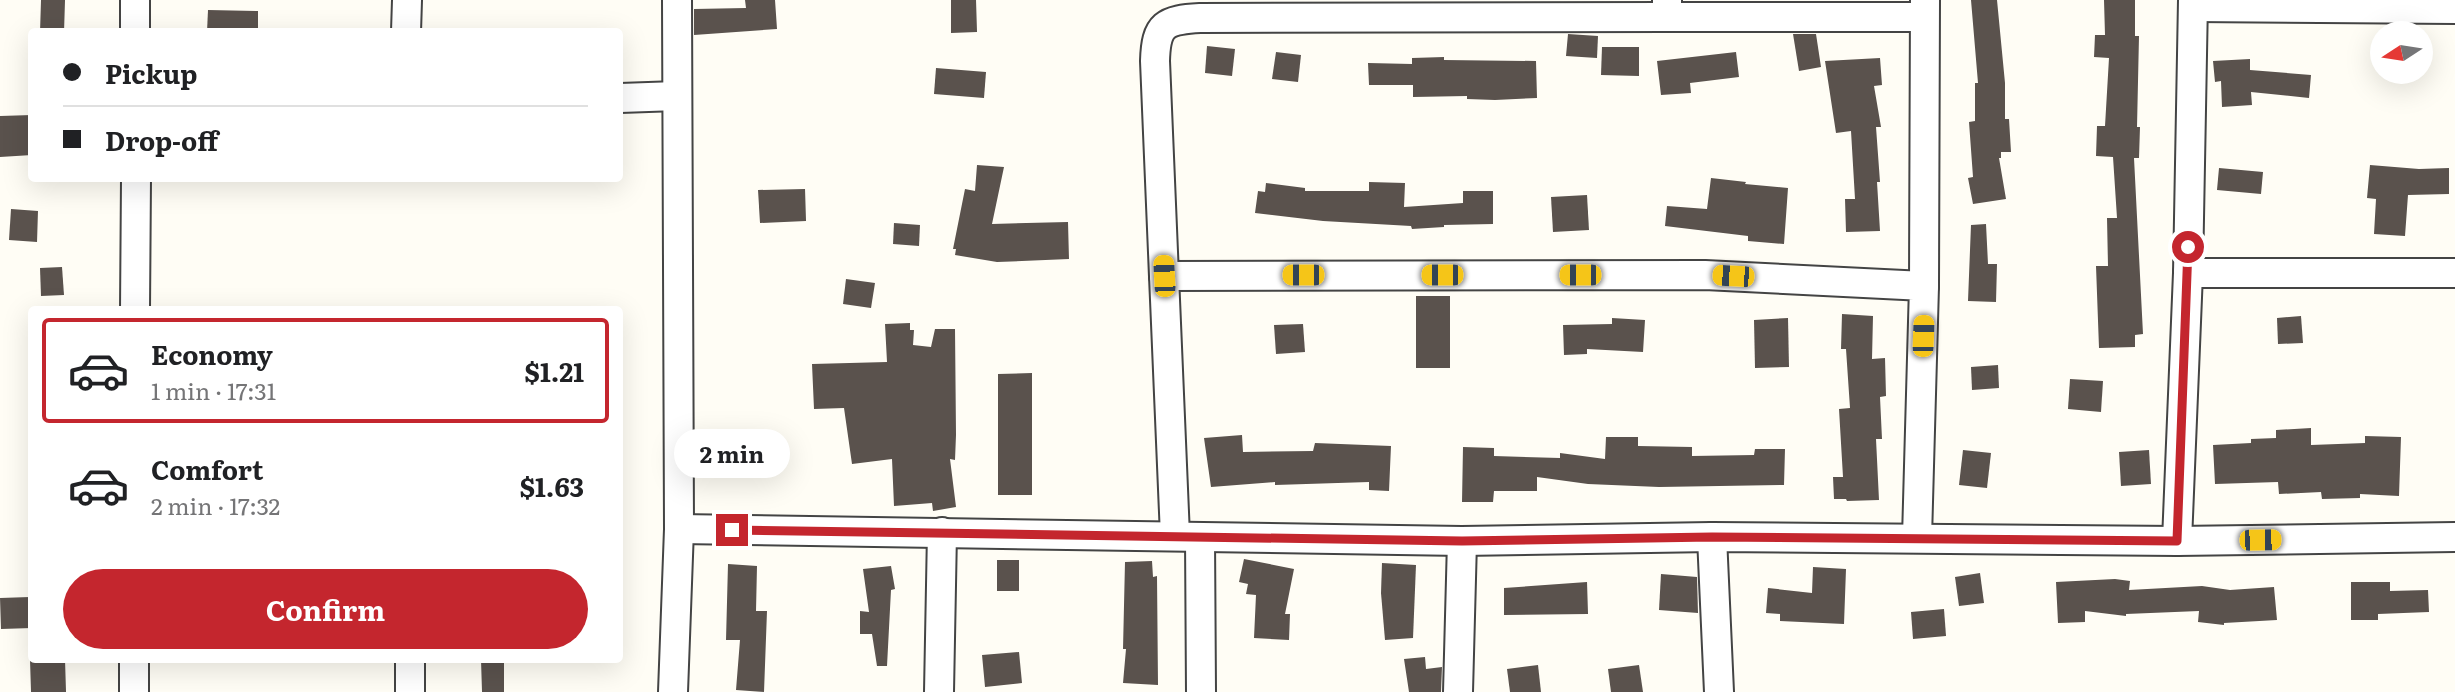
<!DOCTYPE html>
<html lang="en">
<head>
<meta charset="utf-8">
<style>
  body { margin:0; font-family:Literata,serif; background:#f6f6f6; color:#202124; height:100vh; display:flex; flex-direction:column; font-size:26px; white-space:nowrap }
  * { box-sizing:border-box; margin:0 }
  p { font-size:23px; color:#757577 }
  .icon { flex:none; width:38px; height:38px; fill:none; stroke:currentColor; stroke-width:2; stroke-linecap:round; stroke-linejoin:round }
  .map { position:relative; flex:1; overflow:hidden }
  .panel { position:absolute; left:28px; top:306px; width:595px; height:357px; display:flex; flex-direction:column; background:#fff; border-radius:7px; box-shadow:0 7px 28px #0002 }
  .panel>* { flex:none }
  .top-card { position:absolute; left:28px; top:28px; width:595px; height:154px; border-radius:7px; box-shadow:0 7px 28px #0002; display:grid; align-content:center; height:154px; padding:0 35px; background:#fff }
  .needle { width:46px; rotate:258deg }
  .tools { position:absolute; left:2370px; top:21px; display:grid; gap:14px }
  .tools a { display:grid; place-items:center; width:63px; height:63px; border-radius:50%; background:#fff; box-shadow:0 7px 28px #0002; font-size:35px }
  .end { position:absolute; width:32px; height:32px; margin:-16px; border:9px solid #c4262e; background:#fff; box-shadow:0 0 0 4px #fff }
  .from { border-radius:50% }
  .bubble { position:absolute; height:49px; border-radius:24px; background:#fff; box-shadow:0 7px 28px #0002; font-size:23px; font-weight:700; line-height:49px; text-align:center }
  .car { position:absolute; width:21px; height:42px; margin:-21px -10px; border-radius:9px; box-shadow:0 0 5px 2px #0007; background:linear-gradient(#f5c518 24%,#345 0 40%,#f5c518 0 76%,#345 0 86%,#f5c518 0) }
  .top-card b { display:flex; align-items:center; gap:24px; height:66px; font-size:26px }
  .top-card b+b { border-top:2px solid #e0e0e0 }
  .top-card i { width:18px; height:18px; background:#202124 }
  ul { padding:12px 0 0; list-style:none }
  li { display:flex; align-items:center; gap:21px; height:105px; margin:0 14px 10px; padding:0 21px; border:4px solid transparent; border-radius:7px }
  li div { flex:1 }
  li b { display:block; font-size:26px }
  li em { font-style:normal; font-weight:700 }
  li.on { border-color:#c4262e }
  li>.icon { width:63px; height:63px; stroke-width:1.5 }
  .cta { display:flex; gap:14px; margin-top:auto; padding:14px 35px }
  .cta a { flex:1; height:80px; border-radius:42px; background:#c4262e; color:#fff; font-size:28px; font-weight:700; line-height:80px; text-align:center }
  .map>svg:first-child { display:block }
  .building { fill:#5a524d }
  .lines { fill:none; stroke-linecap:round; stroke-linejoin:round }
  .minor-casing { stroke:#444; stroke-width:32 }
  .minor { stroke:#fff; stroke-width:28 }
  .route { stroke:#c4262e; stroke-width:9 }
</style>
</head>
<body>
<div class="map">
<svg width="2455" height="692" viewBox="0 0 2455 692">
  <rect width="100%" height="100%" fill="#fffdf5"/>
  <g class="building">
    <path d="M41,0H65L64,32H40Z"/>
    <path d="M745,0H775L777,29L694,35V9L746,8Z"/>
    <path d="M951,0H976L977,32L951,33Z"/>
    <path d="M1971,0H1997L2005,83V119H2009L2011,152H2001V158H1999L2006,199L1973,204L1968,178L1973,177L1969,122L1975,121V83H1978Z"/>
    <path d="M2104,0H2135V36H2139L2137,127H2140L2139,158H2134L2143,334L2135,335V347L2099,348L2096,266H2108L2107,218H2117L2113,157L2096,156L2097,126H2105L2109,58L2094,57L2095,35H2105Z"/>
    <path d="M208,10L258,11V32H207Z"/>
    <path d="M1568,34L1598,36L1597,58L1566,56Z"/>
    <path d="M1793,34H1816L1821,67L1799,71Z"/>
    <path d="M1207,46L1235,49L1232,76L1205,73Z"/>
    <path d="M1602,47H1639V76L1601,75Z"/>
    <path d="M1276,52L1301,55L1298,82L1272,79Z"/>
    <path d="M1736,52L1739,77L1690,83L1691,93L1661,95L1657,61Z"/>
    <path d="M1444,57V60L1536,61L1537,98L1495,100L1467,99V96L1413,97V85H1369L1368,63L1412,64V58Z"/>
    <path d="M1880,58L1882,85L1874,86L1881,127H1876L1880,182H1877L1880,231L1846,232L1845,199H1855L1851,131L1836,133L1825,61Z"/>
    <path d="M2250,59V70L2311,75L2309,98L2251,92L2252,105L2222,107L2221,81L2215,82L2213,61Z"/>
    <path d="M936,68L986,72L984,98L934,94Z"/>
    <path d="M32,115V155L0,157V116Z"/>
    <path d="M977,165L1004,167L992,224L1068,222L1069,259L997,262L955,255L956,249H953L965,189L975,191Z"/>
    <path d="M2370,165L2419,169L2449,168V194L2408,195L2405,236L2374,234L2376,199L2367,198Z"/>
    <path d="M2219,168L2263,172L2261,194L2217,190Z"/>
    <path d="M1711,178L1746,182L1745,184L1788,188L1784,244L1748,241V236L1665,226L1667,206L1707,209Z"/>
    <path d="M1369,182L1405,183L1404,207L1463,203V191H1493V224L1444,225V227L1412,229L1411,226L1323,221L1255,213L1258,191L1265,192L1266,183L1305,188V191H1369Z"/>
    <path d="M805,189L806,221L760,223L758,190Z"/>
    <path d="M1587,195L1589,230L1553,232L1551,197Z"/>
    <path d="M11,209L38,211L37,242L9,240Z"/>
    <path d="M894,223L920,225L919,246L893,244Z"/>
    <path d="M1986,224L1988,264H1997L1996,302L1968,301L1971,225Z"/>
    <path d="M62,267L64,295L41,296L40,268Z"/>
    <path d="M846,279L875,283L871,308L843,304Z"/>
    <rect x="1416" y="296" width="34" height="72"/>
    <path d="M1842,314L1873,316L1872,359L1885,358L1886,396L1880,397L1882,439H1876L1879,500L1847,501L1846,499H1834L1833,477H1843L1839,409L1850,408L1846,349H1841Z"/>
    <path d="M2301,316L2303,343L2278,344L2277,318Z"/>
    <path d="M1612,318L1645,320L1643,352L1587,349V354L1564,355L1563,325L1612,324Z"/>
    <path d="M1788,318L1789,367L1755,368L1754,320Z"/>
    <path d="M910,323V330H914L913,345L931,347L935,329H955L956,435L955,460L950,459L956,507L933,511L932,503L894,506L892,459L852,464L844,408L814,409L812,364L887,362L885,324Z"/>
    <path d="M1303,324L1305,352L1276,354L1274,325Z"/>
    <path d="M1998,365L1999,388L1972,390L1971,367Z"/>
    <path d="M1032,373V495H998V374Z"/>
    <path d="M2070,379L2103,381L2101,412L2068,409Z"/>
    <path d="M2311,428V445L2365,443V436L2401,437L2399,496L2360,494V498L2322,499L2321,492L2279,494L2278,482L2215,484L2213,445L2251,443V439L2276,438V430Z"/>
    <path d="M1242,435L1243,452L1313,451L1315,443L1391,446L1389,491L1369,490V482L1275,485V482L1211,487L1204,438Z"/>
    <path d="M1606,437H1638V446L1692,447V456L1754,455L1755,449H1785L1784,485L1659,487L1588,484L1537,477V491H1494L1493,502H1462L1463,447L1494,448V456L1560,458V453L1605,459Z"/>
    <path d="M1963,450L1991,453L1987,488L1959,485Z"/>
    <path d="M2149,450L2151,484L2121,486L2119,452Z"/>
    <path d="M1244,559L1294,569L1285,614H1290L1289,640L1254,638L1256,595L1246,594L1248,584L1239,582Z"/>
    <rect x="997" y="560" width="22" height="31"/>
    <path d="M1152,561L1153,577L1157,576L1158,685L1123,683L1126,649H1123L1125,562Z"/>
    <path d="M1382,563L1416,565L1413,638L1385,640L1381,593Z"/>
    <path d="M728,564L757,566L756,611H767L764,692L736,690L740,640H726Z"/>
    <path d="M891,566L895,589L891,590L887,666H877L872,634H860V611L869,612L863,569Z"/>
    <path d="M1813,567L1846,569L1844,624L1780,621V614L1766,613L1768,588L1812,593Z"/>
    <path d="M1980,573L1984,603L1959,606L1955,577Z"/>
    <path d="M1661,574L1697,577L1698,613L1659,610Z"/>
    <path d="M2115,579L2130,581L2129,590L2202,586L2230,590L2274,587L2277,620L2224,623V625L2198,622L2199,611L2126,614V616L2085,611V622L2058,623L2056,582Z"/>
    <path d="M1587,582L1588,614L1504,615V588Z"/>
    <path d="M2351,582H2390V591L2428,590L2429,612L2378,614V620H2351Z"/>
    <path d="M30,597L32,628L1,629L0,598Z"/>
    <path d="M1944,609L1946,636L1913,639L1911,612Z"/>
    <path d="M1019,652L1022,683L985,687L982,655Z"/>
    <path d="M1425,657L1426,669L1442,667L1441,692H1409L1404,659Z"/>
    <path d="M30,660H65L66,692H31Z"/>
    <path d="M481,660H504V692H482Z"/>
    <path d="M1538,665L1541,692H1510L1507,669Z"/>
    <path d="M1639,665L1643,692H1611L1608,669Z"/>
  </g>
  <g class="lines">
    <g class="minor-casing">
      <g id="minor">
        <path d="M135,0V32"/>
        <path d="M1667,0V17H1924"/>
        <path d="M2193,7L2455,9"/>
        <path d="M406,32L407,0"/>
        <path d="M620,98L677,96"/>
        <path d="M2188,273H2455"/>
        <path d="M1164,276L1155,61C1156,24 1165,20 1200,18L1667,17"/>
        <path d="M1924,286L1925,0"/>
        <path d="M135,310L136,178"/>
        <path d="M679,529L1462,541L1712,537L2177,541L2455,537"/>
        <path d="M1175,536L1164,276L1705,275L1924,286L1917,538"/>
        <path d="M1200,537L1201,692"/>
        <path d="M1712,537L1719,692"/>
        <path d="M2177,541L2188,273L2193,0"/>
        <path d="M134,660V692"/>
        <path d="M410,660V692"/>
        <path d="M673,692L679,529L677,0"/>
        <path d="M939,692L942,532"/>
        <path d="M1458,692L1462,541"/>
      </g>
    </g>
    <use href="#minor" class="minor"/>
  </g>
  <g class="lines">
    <path class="route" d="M732,530L1462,541L1712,537L2177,541L2188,247"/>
  </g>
</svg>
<div class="tools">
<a><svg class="needle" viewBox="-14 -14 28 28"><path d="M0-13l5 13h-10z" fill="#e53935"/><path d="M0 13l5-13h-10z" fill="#757577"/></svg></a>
</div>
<i class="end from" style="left:2188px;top:247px"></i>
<i class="end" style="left:732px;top:530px"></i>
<div class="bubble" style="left:674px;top:429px;width:116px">2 min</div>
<i class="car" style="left:1303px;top:275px;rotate:270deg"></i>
<i class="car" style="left:1442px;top:275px;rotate:270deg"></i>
<i class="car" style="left:1580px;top:275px;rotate:270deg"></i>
<i class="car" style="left:1164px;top:276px;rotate:357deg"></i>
<i class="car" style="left:1733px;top:276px;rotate:273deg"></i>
<i class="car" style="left:1923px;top:336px;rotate:2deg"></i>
<i class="car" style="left:2260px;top:540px;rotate:89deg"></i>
<div class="top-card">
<b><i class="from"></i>Pickup</b>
<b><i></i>Drop-off</b>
</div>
<section class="panel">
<ul>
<li class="on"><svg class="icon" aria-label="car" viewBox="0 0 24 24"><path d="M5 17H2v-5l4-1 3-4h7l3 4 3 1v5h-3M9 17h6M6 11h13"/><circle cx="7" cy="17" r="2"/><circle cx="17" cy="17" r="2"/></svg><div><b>Economy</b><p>1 min · 17:31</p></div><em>$1.21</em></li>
<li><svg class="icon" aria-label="car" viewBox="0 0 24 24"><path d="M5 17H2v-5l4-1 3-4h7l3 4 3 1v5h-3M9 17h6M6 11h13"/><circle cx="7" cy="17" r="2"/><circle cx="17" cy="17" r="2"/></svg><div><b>Comfort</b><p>2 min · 17:32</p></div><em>$1.63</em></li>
</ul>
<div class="cta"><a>Confirm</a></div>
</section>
</div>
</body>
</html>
